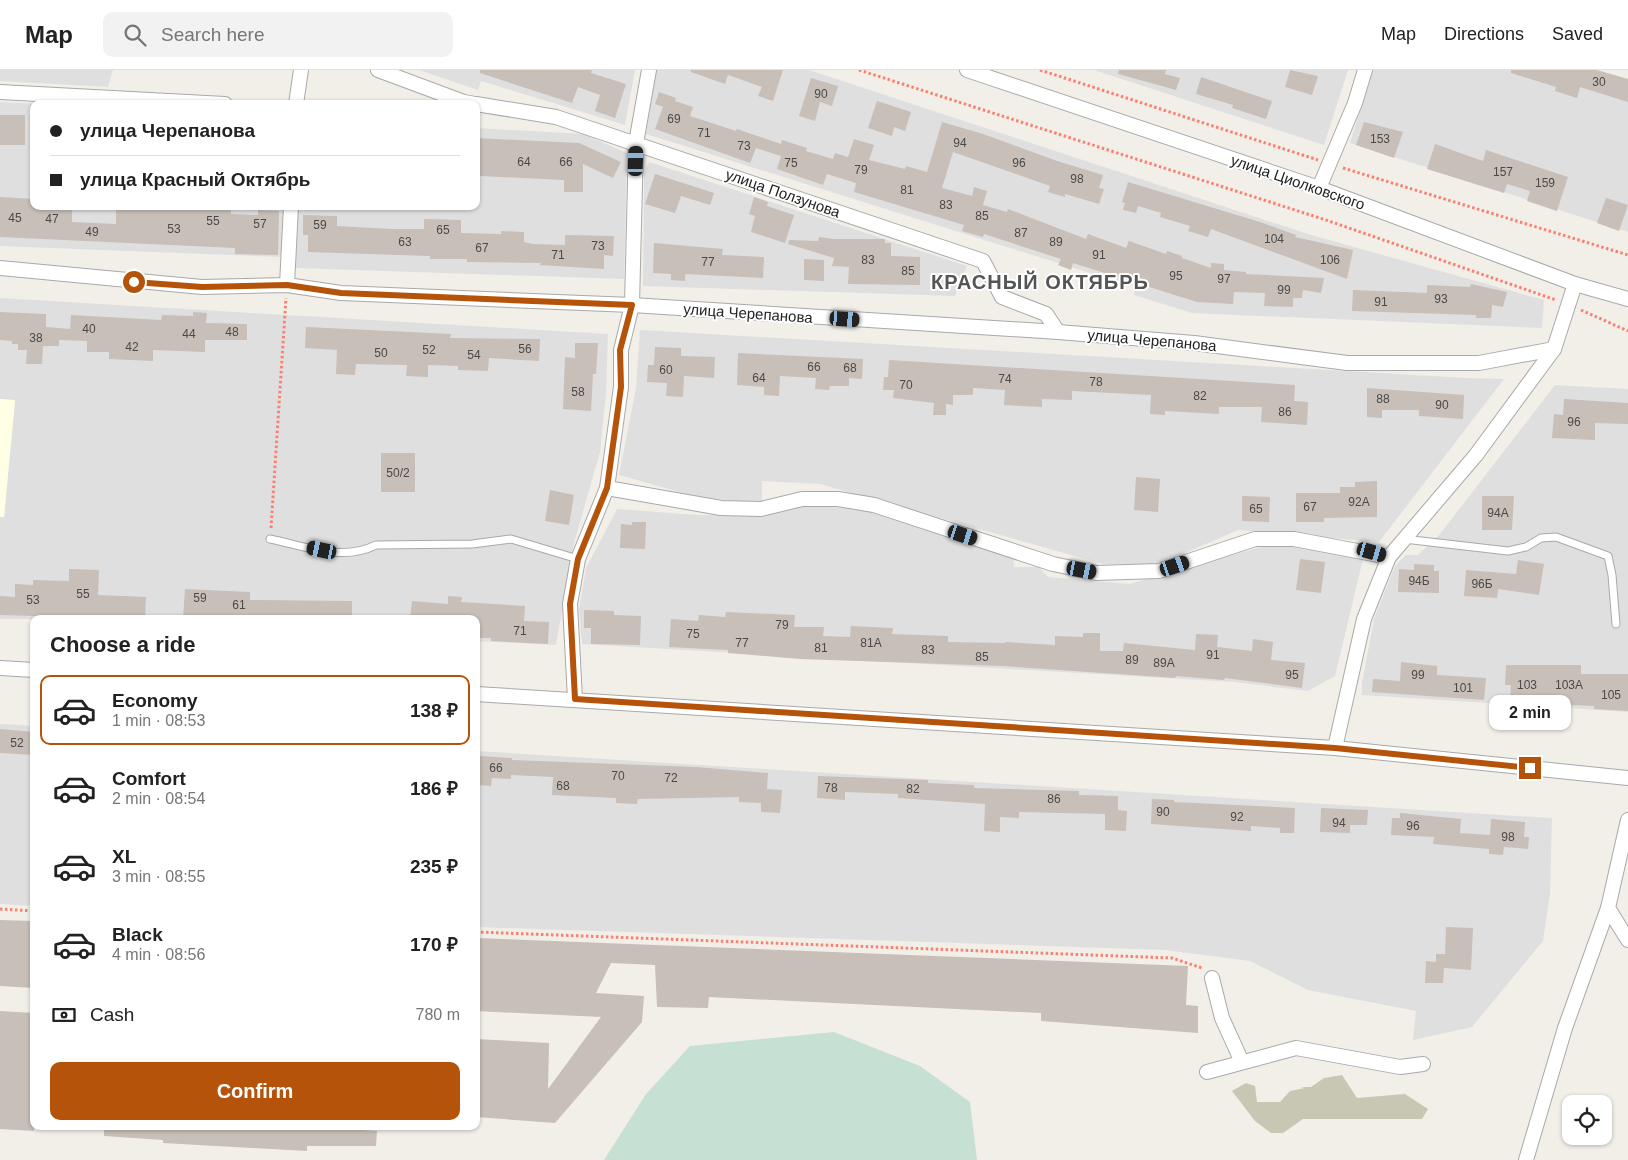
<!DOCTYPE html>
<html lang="en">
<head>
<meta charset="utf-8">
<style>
  body { margin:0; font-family:Helvetica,sans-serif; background:#f2f2f2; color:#222; height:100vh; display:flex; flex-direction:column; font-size:19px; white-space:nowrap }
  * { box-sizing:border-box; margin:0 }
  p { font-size:16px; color:#767676 }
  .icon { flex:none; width:28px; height:28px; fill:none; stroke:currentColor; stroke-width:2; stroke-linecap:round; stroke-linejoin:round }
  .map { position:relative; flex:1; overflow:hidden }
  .details { position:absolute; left:30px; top:545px; width:450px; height:515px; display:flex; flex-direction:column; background:#fff; border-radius:10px; box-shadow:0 1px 4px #0004 }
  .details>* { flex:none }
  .banner { position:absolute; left:30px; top:30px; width:450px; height:110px; border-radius:10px; box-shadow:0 1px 4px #0004; display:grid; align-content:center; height:110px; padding:0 20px; background:#fff }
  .fabs { position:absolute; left:1562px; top:1025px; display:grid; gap:10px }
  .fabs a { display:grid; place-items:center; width:50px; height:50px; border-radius:10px; background:#fff; box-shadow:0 1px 4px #0004; font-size:25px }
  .end { position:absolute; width:22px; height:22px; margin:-11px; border:6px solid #b45309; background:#fff; box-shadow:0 0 0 2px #fff }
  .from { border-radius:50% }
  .bubble { position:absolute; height:35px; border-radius:10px; background:#fff; box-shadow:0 1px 4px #0004; font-size:16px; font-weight:800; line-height:35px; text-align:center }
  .car { position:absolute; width:15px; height:30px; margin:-15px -8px; border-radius:6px; box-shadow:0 0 4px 1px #0007; background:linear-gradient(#222 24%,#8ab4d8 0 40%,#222 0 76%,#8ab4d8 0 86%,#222 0) }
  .banner b { display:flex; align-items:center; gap:18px; height:48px; font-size:19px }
  .banner b+b { border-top:1px solid #e0e0e0 }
  .banner i { width:12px; height:12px; background:#222 }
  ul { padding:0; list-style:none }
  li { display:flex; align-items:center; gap:15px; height:70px; margin:0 10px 8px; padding:0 10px; border:2px solid transparent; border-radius:10px }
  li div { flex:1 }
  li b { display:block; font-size:19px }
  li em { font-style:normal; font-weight:800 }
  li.selected { border-color:#b45309 }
  li>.icon { width:45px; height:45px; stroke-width:1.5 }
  h2 { padding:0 20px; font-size:22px; line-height:60px }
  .pay { display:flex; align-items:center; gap:12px; height:55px; padding:0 20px; font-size:19px }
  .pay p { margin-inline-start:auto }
  .button { display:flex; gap:10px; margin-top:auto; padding:10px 20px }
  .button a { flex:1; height:58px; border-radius:10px; background:#b45309; color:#fff; font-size:20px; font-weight:800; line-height:58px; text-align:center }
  header { display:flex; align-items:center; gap:30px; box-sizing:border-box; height:70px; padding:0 25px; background:#fff; border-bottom:1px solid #e0e0e0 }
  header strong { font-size:24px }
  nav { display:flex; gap:28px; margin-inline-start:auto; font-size:18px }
  .search { width:350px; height:45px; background:#f2f2f2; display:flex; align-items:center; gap:12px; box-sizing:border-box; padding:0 18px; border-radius:10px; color:#767676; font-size:19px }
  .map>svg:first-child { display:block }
  .residential { fill:#e0dfdf }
  .education { fill:#ffffe5 }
  .construction { fill:#c7c7b4 }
  .wetland { fill:#c6e0d4 }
  .building { fill:#c7bfb8 }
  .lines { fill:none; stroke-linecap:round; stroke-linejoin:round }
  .service-casing { stroke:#a9a9a9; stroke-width:9 }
  .minor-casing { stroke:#a9a9a9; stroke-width:16 }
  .path { stroke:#fa8072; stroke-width:3; stroke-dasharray:2.5 2.5; stroke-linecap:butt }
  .service { stroke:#fff; stroke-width:7 }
  .minor { stroke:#fff; stroke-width:14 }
  .route { stroke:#b45309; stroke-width:6 }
  .labels { text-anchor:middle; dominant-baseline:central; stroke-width:4; stroke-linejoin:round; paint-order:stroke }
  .number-label { font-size:12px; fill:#4b4948 }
  .street-label { font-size:15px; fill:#222; stroke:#fff }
  .district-label { font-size:20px; font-weight:bold; letter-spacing:1px; fill:#555; stroke:#fff }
</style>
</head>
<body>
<header>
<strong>Map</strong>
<div class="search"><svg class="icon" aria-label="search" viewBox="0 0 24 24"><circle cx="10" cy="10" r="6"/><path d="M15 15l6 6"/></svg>Search here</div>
<nav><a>Map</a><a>Directions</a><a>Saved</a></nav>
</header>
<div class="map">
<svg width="1628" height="1090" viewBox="0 0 1628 1090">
  <rect width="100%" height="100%" fill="#f2efe9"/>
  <g class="residential">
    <path d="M0,0H113L108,17L0,11Z"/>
    <path d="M419,0H635L625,55L481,11L478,20Z"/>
    <path d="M656,0H809L1311,165L1544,230L1542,258L1192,243L1134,225L1135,217L646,64Z"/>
    <path d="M1094,0H1348L1324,75Z"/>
    <path d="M1373,0H1591L1628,12V162L1350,73Z"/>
    <path d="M0,32L44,34H34V136H283L282,187L0,176Z"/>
    <path d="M476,58L583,64L627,83L624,209L295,198L298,136H476Z"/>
    <path d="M649,92L967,196L955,226L643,216L644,104Z"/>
    <path d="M0,228L608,264L606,323L600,382L574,473L556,575L476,571V549H0V447H4L15,331L0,329Z"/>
    <path d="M640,260L1466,308L1504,309L1379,472L1238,460L1160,494H1103L820,414L762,411V434L697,427L619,405L636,318Z"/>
    <path d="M1555,315L1628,319V642L1362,625V613L1374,549L1395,496L1406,485H1418L1440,464Z"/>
    <path d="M805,435L867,440L1013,486L1014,497H1039L1048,507L1130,514L1261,477L1290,475L1363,489L1335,606L1308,621L1234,612L582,574L579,540L586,498L617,439L698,445L758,446Z"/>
    <path d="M0,654L34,656V836L0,834Z"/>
    <path d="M476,681L1552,748L1550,823L1543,871L1472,957L1413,970L1416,941L1308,920L1250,891L1165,880L476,857Z"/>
  </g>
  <path class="education" d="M0,329L15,330L4,447H0Z"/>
  <path class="construction" d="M1342,1005L1357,1028L1405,1024L1428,1039L1422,1049H1303L1283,1063H1271L1255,1051L1232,1021L1246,1013L1255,1016L1257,1032H1280L1290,1021L1305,1018L1300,1017H1311L1324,1008Z"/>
  <path class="wetland" d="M834,962L920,996L970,1032L977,1090H604L646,1024L690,976Z"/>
  <g class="building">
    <path d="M480,0H592L591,3L626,14L615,48L595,41L600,25L578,17L572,33L480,3Z"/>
    <path d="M691,0H783L773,31L758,26L762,17L728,5L725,14L691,2Z"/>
    <path d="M1119,0H1166L1165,4L1180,8L1176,20L1118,4Z"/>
    <path d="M1290,0L1318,6L1312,25L1285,17Z"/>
    <path d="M1511,0H1597L1628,9V32L1580,17L1577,28L1555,21L1556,17L1511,3Z"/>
    <path d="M1201,7L1272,31L1266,49L1232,38L1233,35L1196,24Z"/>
    <path d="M811,8L838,16L832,36L820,32L815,51L799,46Z"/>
    <path d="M659,22L676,28L675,31L693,37L690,46L736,61L737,59L781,74L782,70L807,78L806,81L833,89L835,83L848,87L854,69L874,75L869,90L905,99L906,96L927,102L942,52L983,64L1057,91L1103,105L1099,118L1104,119L1099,134L1065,124V127L1048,122L1050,116L953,82L942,118L972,126L974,117L987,121L983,135L1007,142L1008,139L1086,169L1088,164L1126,178L1129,171L1166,184L1167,181L1182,186V188L1211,198V193L1224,194V200L1246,202V204L1324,208L1321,223L1303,220L1302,228H1293V237L1264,236L1265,223L1234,222L1233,234L1197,232L1073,193L1071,200L1058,195L1061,189L984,164L983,167L962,161L964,155L854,122L856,113L827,104L823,115L777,99L781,86L756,78L750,93L655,59L663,37L655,34Z"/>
    <path d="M877,31L911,42L905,61L894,57L892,66L868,58Z"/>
    <rect x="0" y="45" width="25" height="30"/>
    <path d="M1364,52L1403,62L1394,88L1356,75Z"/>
    <path d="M476,68L579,73L621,92L613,108L583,94V122H564V110L480,106V96H476Z"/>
    <path d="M1435,74L1483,91L1486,80L1568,107L1557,141L1527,131L1530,121L1507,114L1504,123L1427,99Z"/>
    <path d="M655,104L714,123L710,135L681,126L675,143L645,134Z"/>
    <path d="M1128,112L1260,152L1296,165L1295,167L1353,180L1347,209L1211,159L1208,167L1188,161L1190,156L1160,147L1161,143L1138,136L1136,143L1123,140L1125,133L1122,132Z"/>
    <path d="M0,127L34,129V136H72V152L116,154V136L231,138V144L258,145V140L279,141L278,185L235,184V178L0,167Z"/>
    <path d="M754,127L768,132L767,136L794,145L785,173L751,162L755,146L749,144Z"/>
    <path d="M1606,128L1628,135L1619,161L1597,153Z"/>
    <path d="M303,145L337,146V156L392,159H424V149L461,150V163L501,164V161L524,162V172L533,174L565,175V165L614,166L613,186L604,185V199L540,195L541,193L467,192V189H430V186L308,182V165H303Z"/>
    <path d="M819,167L834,169H885V173H891V186L920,187V215L848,214L849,197L832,196L834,188L788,174L789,170L818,171Z"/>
    <path d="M654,173L723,179L722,185L764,187L763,208L685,204V211L671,210V204L653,203Z"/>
    <path d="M804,189L824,190V211L804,210Z"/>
    <path d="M1471,214L1507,222L1503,237L1492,235L1491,248H1476V245L1352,241L1353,220L1427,223V215L1470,217Z"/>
    <path d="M0,242L46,244V257L70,259L71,245L161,250L162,245L193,246V242L207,243L206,253L247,254V270H205V282L153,280V291L109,289V282H87V271L59,270V276H43L42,294H26L27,280H18V274H12V271L0,270Z"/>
    <path d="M306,257L451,264L450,268L540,269L539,291L489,288L488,301L458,300V296L428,295V307L406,306L407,295L356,294L355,305L336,304L337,280L305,278Z"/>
    <path d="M575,273H598L596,304H593L591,341L563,339L565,287L575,288Z"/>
    <path d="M655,277L681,278V286L715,287L714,308L684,306L683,327L666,326L667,313L647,312L648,295H654Z"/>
    <path d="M738,283L863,289L862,309L849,308V316H830L829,320L815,319L816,308L780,306L779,326L764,325V317L737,315Z"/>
    <path d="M889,290L1295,315L1294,331L1308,332L1307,355L1261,352L1262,337H1219V344L1165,341V345L1150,344L1151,325L1072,321V330L1042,329V337L1004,335L1005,320L973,318V325H953V335L946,334V345H933L934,333L893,328L894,320H883L884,307H888Z"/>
    <path d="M1367,318L1464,325L1463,349L1419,346V340H1382V348L1367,347Z"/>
    <path d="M1564,329L1628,333V354L1595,353V370L1552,368L1554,344L1563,345Z"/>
    <rect x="381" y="383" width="34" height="39"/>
    <path d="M1136,407L1160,409L1158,442L1134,440Z"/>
    <path d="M1377,411V447L1324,448V452H1296V423H1340V417H1355V412Z"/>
    <path d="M550,420L574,425L569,455L545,451Z"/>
    <path d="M1242,426L1270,427L1269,452L1242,451Z"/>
    <path d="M1482,426H1514L1512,460H1482Z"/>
    <path d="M632,452H646L645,479L620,478L621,454L632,455Z"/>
    <path d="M1300,489L1325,492L1321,523L1296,520Z"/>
    <path d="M1518,490L1544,494L1539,525L1498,519L1497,528L1464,526L1466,500L1516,504Z"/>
    <path d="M1414,494L1434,495V501H1439V523L1398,522L1399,499L1414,500Z"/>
    <path d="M69,499L99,500L98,525L146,527L145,549L0,545V526L15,527V514L33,515V510L69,511Z"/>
    <path d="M185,519L250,522V530L352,531V549H183Z"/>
    <path d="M448,526L462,527L461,532L525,536L524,551L549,552L548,574L491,571V568H476V549H410L412,531L448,534Z"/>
    <path d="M584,540L614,541V545L641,546L640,575L591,574V558H584Z"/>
    <path d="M726,542L795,545L794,557H824L823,566L850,567L851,556L893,558L892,564L948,566V572L1005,573V572L1055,575V566L1083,567V563H1100V581H1123L1124,573L1195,580L1196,564L1218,565L1217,577L1252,581L1253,569L1273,572L1271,590L1305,593L1302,618L1225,608L1224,610L1176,606L1175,608L1003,596L800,589L728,583V580L669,577L671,549L698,551L699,545L725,547Z"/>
    <path d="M1401,592L1437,596V605L1486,608L1484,630L1372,622L1373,609L1400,611Z"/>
    <path d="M1506,595H1581V604H1628V641L1594,639V636L1510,632L1511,615H1505Z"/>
    <path d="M0,659L34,662V685L0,683Z"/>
    <path d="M480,686L512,688V690L696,697L768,703L767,719L782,720L780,743L761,742V733L739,732V727L638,729L637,734L616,733V728L552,725L553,707L511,705V709L492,708L491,716L479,715Z"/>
    <path d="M818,706L928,710V713L974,715V718L1079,721V725L1118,726V740L1127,741L1126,761L1105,760V744L1019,742V748L1000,747V762L984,761L985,734L898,728V724L845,722V730L817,728Z"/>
    <path d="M1152,729L1174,730V732L1295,738L1294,763H1280V758L1251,756V761L1151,754Z"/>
    <path d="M1321,738L1368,740L1367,755H1350V763L1320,762Z"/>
    <path d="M1400,743L1461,749L1460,763L1490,765L1491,749L1525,752L1524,767H1529L1528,779L1504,777L1503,785L1489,784V779L1433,774L1434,767L1391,765L1392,748H1400Z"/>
    <path d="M0,850L34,851V918L0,916Z"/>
    <path d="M1446,857L1473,858L1471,900L1444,898L1443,913H1425L1426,891L1436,892V884H1445Z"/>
    <path d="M476,868L1188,896L1186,935L1198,936V963L1041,951V943L709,927L708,938L657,937L655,895L611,893L596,923L644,926L642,952L555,1053L476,1047V969L549,973L548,1019L601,947L476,941Z"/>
    <path d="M0,941L34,943V1061L0,1059Z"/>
    <path d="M104,1056H307L377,1061L376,1076H307V1081L163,1073V1070L104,1066Z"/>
  </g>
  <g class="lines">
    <g class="service-casing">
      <g id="service">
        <path d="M270,469C305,476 342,492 376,475L472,474L511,469L578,489"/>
        <path d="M1404,469L1508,481L1526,477L1541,468L1556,467L1608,486L1612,505L1616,554"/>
      </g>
    </g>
    <g class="minor-casing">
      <g id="minor">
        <path d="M378,0L464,32L475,34"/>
        <path d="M967,0L1319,118L1575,214L1628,229"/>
        <path d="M0,22L225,34"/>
        <path d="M296,34L301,0"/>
        <path d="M476,34L556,47L983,191L1002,227L1046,244L1058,262"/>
        <path d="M1319,118L1355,33L1365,0"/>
        <path d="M0,198L202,217L287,215L341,223L632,235L1058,262L1194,273L1347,293H1479L1554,279"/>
        <path d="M287,215L291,136"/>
        <path d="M607,418L721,438L761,439L802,429H838L874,435L1053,494L1096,503L1159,501L1255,469H1294L1389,487"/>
        <path d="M0,598L34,600"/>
        <path d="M476,624L1335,678L1628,708"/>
        <path d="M575,629L570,534L578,489L607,418L621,317V280L632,235L636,73L649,0"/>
        <path d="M1335,678L1364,549L1389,487L1476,385L1554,279L1575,214"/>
        <path d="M1628,750L1608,838L1628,870"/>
        <path d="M1212,908L1222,948L1242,992"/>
        <path d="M1207,1002L1296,978L1400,997L1423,994"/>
        <path d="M1526,1090L1565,958L1608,838"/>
      </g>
    </g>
    <g class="path">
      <path d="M859,0L1326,150L1556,230"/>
      <path d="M1040,0L1318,90"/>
      <path d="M1343,98L1628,185"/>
      <path d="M1581,240L1628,261"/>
      <path d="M271,458L286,228"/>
      <path d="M0,839L34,841"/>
      <path d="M476,862L1172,888L1202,898"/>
    </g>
    <use href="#service" class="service"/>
    <use href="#minor" class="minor"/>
  </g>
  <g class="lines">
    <path class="route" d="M134,212L202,217L287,215L341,223L632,235L620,280L621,317L607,418L578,489L570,534L575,629L1335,678L1530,698"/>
  </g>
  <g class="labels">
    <g class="number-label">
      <text x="1599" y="12">30</text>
      <text x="821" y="24">90</text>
      <text x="674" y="49">69</text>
      <text x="704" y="63">71</text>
      <text x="1380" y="69">153</text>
      <text x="960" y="73">94</text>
      <text x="744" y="76">73</text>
      <text x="524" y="92">64</text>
      <text x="566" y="92">66</text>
      <text x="791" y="93">75</text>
      <text x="1019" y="93">96</text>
      <text x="861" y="100">79</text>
      <text x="1503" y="102">157</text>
      <text x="1077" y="109">98</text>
      <text x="1545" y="113">159</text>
      <text x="907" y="120">81</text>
      <text x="946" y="135">83</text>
      <text x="982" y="146">85</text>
      <text x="15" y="148">45</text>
      <text x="52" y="149">47</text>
      <text x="213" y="151">55</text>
      <text x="260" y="154">57</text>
      <text x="320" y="155">59</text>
      <text x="174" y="159">53</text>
      <text x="443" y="160">65</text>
      <text x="92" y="162">49</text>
      <text x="1021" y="163">87</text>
      <text x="1274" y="169">104</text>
      <text x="405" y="172">63</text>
      <text x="1056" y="172">89</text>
      <text x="598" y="176">73</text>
      <text x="482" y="178">67</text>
      <text x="558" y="185">71</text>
      <text x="1099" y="185">91</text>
      <text x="868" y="190">83</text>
      <text x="1330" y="190">106</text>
      <text x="708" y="192">77</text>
      <text x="908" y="201">85</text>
      <text x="1176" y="206">95</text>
      <text x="1224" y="209">97</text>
      <text x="1284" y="220">99</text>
      <text x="1441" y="229">93</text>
      <text x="1381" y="232">91</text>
      <text x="89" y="259">40</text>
      <text x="232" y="262">48</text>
      <text x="189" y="264">44</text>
      <text x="36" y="268">38</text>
      <text x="132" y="277">42</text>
      <text x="525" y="279">56</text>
      <text x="429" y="280">52</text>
      <text x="381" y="283">50</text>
      <text x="474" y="285">54</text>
      <text x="814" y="297">66</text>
      <text x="850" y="298">68</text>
      <text x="666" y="300">60</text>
      <text x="759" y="308">64</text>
      <text x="1005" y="309">74</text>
      <text x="1096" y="312">78</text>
      <text x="906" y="315">70</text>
      <text x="578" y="322">58</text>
      <text x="1200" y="326">82</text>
      <text x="1383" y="329">88</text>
      <text x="1442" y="335">90</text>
      <text x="1285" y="342">86</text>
      <text x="1574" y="352">96</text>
      <text x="398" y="403">50/2</text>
      <text x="1359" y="432">92А</text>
      <text x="1310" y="437">67</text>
      <text x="1256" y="439">65</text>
      <text x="1498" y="443">94А</text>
      <text x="1419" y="511">94Б</text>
      <text x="1482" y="514">96Б</text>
      <text x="83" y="524">55</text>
      <text x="200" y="528">59</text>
      <text x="33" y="530">53</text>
      <text x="239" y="535">61</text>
      <text x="782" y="555">79</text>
      <text x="520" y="561">71</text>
      <text x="693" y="564">75</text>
      <text x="742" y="573">77</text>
      <text x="871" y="573">81А</text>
      <text x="821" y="578">81</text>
      <text x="928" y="580">83</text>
      <text x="1213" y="585">91</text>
      <text x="982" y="587">85</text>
      <text x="1132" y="590">89</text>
      <text x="1164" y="593">89А</text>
      <text x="1292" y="605">95</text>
      <text x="1418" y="605">99</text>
      <text x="1527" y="615">103</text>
      <text x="1569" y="615">103А</text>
      <text x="1463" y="618">101</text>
      <text x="1611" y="625">105</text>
      <text x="17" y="673">52</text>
      <text x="496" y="698">66</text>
      <text x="618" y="706">70</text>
      <text x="671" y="708">72</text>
      <text x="563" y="716">68</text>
      <text x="831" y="718">78</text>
      <text x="913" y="719">82</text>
      <text x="1054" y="729">86</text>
      <text x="1163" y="742">90</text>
      <text x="1237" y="747">92</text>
      <text x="1339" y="753">94</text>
      <text x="1413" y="756">96</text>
      <text x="1508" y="767">98</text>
    </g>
    <g class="street-label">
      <text transform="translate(1298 112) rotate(19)">улица Циолковского</text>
      <text transform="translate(783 123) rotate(19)">улица Ползунова</text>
      <text transform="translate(748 243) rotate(4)">улица Черепанова</text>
      <text transform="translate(1152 270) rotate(5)">улица Черепанова</text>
    </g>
    <g class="district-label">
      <text x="1040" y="212">КРАСНЫЙ ОКТЯБРЬ</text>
    </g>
  </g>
</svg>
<div class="fabs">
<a><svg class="icon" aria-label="locate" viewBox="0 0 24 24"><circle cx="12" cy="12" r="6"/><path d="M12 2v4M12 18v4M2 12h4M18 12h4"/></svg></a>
</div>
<i class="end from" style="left:134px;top:212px"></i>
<i class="end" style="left:1530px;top:698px"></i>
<div class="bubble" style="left:1489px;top:625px;width:82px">2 min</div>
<i class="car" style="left:636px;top:91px;rotate:2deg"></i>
<i class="car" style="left:845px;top:249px;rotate:94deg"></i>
<i class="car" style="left:963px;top:465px;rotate:108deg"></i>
<i class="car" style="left:322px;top:480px;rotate:282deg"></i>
<i class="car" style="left:1372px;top:482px;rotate:106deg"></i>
<i class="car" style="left:1175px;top:496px;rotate:71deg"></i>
<i class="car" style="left:1082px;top:500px;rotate:101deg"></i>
<div class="banner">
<b><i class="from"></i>улица Черепанова</b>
<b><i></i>улица Красный Октябрь</b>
</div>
<section class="details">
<h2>Choose a ride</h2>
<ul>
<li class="selected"><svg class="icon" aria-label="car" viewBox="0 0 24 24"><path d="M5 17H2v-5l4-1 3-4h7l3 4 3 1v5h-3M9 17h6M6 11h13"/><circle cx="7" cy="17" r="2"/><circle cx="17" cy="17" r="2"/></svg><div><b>Economy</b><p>1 min · 08:53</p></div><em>138 ₽</em></li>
<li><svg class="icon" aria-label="car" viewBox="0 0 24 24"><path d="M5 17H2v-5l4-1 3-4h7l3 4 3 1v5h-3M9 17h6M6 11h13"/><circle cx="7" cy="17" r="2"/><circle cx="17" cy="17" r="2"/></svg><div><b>Comfort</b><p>2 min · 08:54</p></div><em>186 ₽</em></li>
<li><svg class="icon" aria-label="car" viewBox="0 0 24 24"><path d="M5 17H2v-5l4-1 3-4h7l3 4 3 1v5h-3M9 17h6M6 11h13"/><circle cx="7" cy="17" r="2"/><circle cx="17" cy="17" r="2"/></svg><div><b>XL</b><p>3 min · 08:55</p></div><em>235 ₽</em></li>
<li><svg class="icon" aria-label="car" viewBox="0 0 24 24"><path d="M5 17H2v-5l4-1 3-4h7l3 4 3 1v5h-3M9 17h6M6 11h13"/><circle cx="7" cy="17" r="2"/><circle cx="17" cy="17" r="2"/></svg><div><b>Black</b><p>4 min · 08:56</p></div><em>170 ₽</em></li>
</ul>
<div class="pay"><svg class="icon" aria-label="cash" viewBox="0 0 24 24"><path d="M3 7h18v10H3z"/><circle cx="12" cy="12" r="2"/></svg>Cash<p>780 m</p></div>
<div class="button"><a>Confirm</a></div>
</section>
</div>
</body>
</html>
